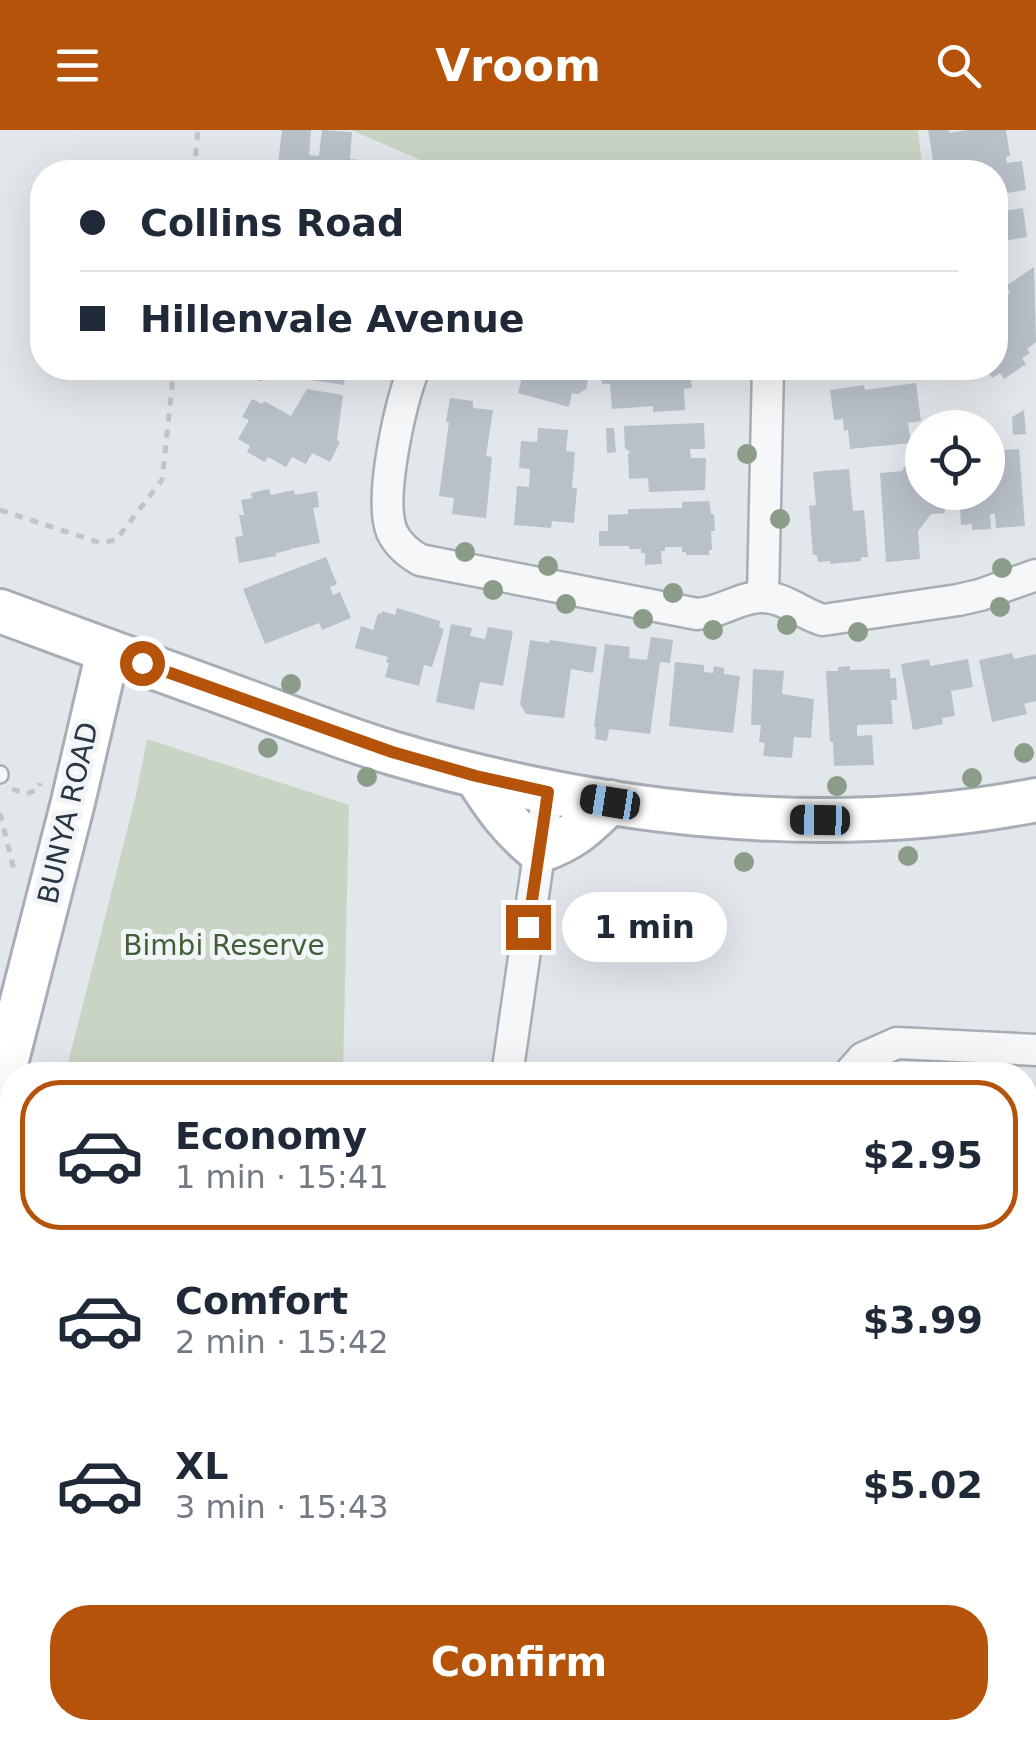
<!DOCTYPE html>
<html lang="en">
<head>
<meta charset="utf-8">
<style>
  body { margin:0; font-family:"DejaVu Sans",sans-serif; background:#f2f2f3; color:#1f2937; height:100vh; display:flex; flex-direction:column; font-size:38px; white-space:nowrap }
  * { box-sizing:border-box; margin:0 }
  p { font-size:32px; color:#747a83 }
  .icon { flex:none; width:55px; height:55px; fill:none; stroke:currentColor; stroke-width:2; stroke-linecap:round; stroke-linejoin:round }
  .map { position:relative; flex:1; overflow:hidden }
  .details { position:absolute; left:0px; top:932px; width:1038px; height:678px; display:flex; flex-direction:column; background:#fff; border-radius:40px 40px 0 0; box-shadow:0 10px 40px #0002 }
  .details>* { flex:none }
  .top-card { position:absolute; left:30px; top:30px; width:978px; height:220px; border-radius:40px; box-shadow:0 10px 40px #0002; display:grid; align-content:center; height:220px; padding:0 50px; background:#fff }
  .controls { position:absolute; left:905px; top:280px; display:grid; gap:20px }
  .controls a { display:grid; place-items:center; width:100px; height:100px; border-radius:50%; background:#fff; box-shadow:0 10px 40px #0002; font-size:50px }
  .end { position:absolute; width:45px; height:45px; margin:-22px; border:12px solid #b45309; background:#fff; box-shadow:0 0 0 5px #fff }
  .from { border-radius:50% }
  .bubble { position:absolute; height:70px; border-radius:35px; background:#fff; box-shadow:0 10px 40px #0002; font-size:32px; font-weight:600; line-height:70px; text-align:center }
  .car { position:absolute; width:30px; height:60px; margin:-30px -15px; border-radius:12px; box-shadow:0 0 8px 2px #0007; background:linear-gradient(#222 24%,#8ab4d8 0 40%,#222 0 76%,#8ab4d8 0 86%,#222 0) }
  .top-card b { display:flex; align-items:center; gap:35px; height:95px; font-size:38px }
  .top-card b+b { border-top:2px solid #e0e1e3 }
  .top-card i { width:25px; height:25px; background:#1f2937 }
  ul { padding:18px 0 0; list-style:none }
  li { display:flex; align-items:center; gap:30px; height:150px; margin:0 20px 15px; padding:0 30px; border:5px solid transparent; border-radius:40px }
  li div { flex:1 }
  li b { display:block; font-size:38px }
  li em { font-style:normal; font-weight:600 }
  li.current { border-color:#b45309 }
  li>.icon { width:90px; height:90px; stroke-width:1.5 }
  .primary-button { display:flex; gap:20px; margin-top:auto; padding:20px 50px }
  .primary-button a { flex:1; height:115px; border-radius:40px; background:#b45309; color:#fff; font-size:40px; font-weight:600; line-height:115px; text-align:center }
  header { display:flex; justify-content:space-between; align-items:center; height:130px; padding:0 50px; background:#b45309; color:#fff; font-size:45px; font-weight:600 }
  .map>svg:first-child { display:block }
  .green { fill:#cad4c4 }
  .building { fill:#bac0c8 }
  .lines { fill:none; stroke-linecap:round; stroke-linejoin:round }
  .lane-casing { stroke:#a7aeb5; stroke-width:20 }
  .street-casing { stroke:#a7aeb5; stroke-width:35 }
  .secondary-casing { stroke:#a7aeb5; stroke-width:48 }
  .path { stroke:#c0c5ca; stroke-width:5; stroke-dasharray:8 8; stroke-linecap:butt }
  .lane { stroke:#f5f7f9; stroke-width:15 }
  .street { stroke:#f5f7f9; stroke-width:30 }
  .secondary { stroke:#fff; stroke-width:42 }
  .tree { fill:#8b9c89 }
  .route { stroke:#b45309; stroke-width:12 }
  .labels { text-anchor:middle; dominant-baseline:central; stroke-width:10; stroke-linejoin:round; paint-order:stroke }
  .street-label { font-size:28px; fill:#2a3643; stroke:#f2f5f8 }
  .park-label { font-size:28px; fill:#445e38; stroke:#f2f5f8 }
</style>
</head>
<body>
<header><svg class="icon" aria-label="menu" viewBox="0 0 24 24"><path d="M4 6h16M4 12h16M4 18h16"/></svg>Vroom<svg class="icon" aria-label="search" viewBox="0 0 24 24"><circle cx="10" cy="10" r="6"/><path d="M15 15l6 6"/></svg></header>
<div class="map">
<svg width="1036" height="1609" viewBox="0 0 1036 1609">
  <rect width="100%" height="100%" fill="#e2e7eb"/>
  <g class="green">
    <path d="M351,0H918L923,42H426L425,32Z"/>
    <path d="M147,609L349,675L343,945H65L136,665Z"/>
    <path d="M12,1151V1203L0,1215V1200Z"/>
  </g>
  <g class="building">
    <path d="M282,0H311L309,25L319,26L322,0L352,2L350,29L398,34L397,42H297L298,36L278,34Z"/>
    <path d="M928,0H949V3L968,0H1006L1010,26L1006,27L1007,33L1022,31L1026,60L995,65V42H935Z"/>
    <path d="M995,73H1000L1002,81L1023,78L1027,107L1004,111V113L995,115Z"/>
    <path d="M1034,137L1036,212L1027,219L1030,223L1022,228L1026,234L1004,249L1000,243L992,248L985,238H995V173L1010,163L1006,156Z"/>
    <path d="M243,238L264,240L262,251L242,248Z"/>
    <path d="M280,238H341V240H346L344,255L279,245Z"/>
    <path d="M516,238H580L579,241L583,242L588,250L586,259L578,264L572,263L569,277L518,263L522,247L514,245Z"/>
    <path d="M601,238H689L692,258L684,259L685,280L653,282V276L612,279L610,254H602Z"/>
    <path d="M916,253L921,291L908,293L911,313L850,319L848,300L844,301L843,289L834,290L830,260L864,255L865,260Z"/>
    <path d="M307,259L343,265L337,310L340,312L330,332L312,323L306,334L292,327L286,337L268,327L265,332L247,322L250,316L238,309L249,290L242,287L252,269L262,274L264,271L291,286Z"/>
    <path d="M450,268L473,271V278L493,280L486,326L492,327L486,388L452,384L454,368L439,366L449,292H446Z"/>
    <path d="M1024,280L1026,304L1013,305L1012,287Z"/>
    <path d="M973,284L979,295L967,298L962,288Z"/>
    <path d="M704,293L705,319H690L691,328H706L705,360L649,362L648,348L629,349L628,323H631L625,318L624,296Z"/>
    <path d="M538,298L568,300L566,321L575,322L572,358H577L574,393L552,391L551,398L514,395L517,356L529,357L530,339L519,338L521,311L537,312Z"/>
    <path d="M606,298H614L616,322L607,323Z"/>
    <path d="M1019,319L1025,396L996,398L995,384H990L991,399L972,400V394L961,395L959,362H988V321Z"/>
    <path d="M919,332L922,335V362H943L945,383L931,384L918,401L920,429L886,432L880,343L902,341L907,333Z"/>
    <path d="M849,339L853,381L864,380L868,427H861V431L830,434V431L818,432L817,425H813L809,376L816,375L813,342Z"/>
    <path d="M269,359L271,365L294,360L295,365L317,361L319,377L313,378L320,413L290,419V420L276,423V426L239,433L235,407L243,406L239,385H244L241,370L252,368L251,363Z"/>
    <path d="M709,371L711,384H714L715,401H711L712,420H709V425H686V422H682V417H665V421H661L662,434L645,435V423H641V419H629V416H599V401H608V385L628,384V379L682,378V372Z"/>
    <path d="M326,427L337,454L330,457L333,465L340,462L351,488L322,500L319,493L265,514L243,459Z"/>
    <path d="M397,478L440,491L439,497L444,499L432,537L424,535L419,556L385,547L389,533L386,532L388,527L355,518L361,496L373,500L378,483L381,484L382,481L395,485Z"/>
    <path d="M451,494L472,498L470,506L485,509L488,497L513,501L503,556L480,552L474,580L436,572Z"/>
    <path d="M651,507L673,510L670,533L660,532L650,604L609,599L607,611L595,609L596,597H594L605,514L630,517L629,528L647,530Z"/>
    <path d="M530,510L549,513L550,510L597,517L593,543L571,539L564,588L526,584L520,574Z"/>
    <path d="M1012,523L1014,529L1036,524V571L1024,574L1027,584L992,592L979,530Z"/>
    <path d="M929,529L930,536L968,529L973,557L951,561L955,586L942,588L943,594L913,600L901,534Z"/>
    <path d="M675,532L704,535V542L713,543L714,536L724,538V544L740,546L733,603L669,596Z"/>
    <path d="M850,536V540L890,539V548H896L897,570H891L893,594L857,595V606L872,605L874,635L834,636L833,612H830L826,541H838V537Z"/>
    <path d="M753,539L784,541L782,564L814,569L811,608L794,607L792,628L763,626L765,613L759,612L761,595H751Z"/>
  </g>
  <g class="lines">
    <g class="lane-casing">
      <path id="lane" d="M0,644V645"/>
    </g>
    <g class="street-casing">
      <g id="street">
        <path d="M414,238C401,272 378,368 392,402C398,415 408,423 420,430L697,484C721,483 739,467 761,467C783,466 802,484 823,490L958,470L980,465L1036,445"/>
        <path d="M763,466L768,238"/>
        <path d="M507,945L548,662"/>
        <path d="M848,945L863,928L897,913L1036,920"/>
        <path d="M452,1598L458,1609"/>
        <path d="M730,1609L745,1598"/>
      </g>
    </g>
    <g class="secondary-casing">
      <g id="secondary">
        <path d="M0,481C78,510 157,539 235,567C287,586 339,607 392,623C599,684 823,712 1036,670"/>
        <path d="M476,646C494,675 512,700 539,721C571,710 587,696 610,672"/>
        <path d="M0,957L73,672L108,521"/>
      </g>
    </g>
    <g class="path">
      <path d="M194,42L198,0"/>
      <path d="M0,380L101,413L116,410L162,350L174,238"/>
      <path d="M12,659L26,664L39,659L40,653"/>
      <path d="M0,683L15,744"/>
      <path d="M0,1339L12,1341"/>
    </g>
    <use href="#lane" class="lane"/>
    <use href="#street" class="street"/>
    <use href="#secondary" class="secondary"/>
  </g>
  <g class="tree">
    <circle cx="747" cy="324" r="10"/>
    <circle cx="780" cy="389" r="10"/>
    <circle cx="465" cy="422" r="10"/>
    <circle cx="548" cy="436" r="10"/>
    <circle cx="1002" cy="438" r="10"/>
    <circle cx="493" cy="460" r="10"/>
    <circle cx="673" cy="463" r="10"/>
    <circle cx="566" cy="474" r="10"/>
    <circle cx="1000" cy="477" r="10"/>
    <circle cx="643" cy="489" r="10"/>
    <circle cx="787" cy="495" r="10"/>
    <circle cx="713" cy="500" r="10"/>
    <circle cx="858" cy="502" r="10"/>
    <circle cx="291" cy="554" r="10"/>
    <circle cx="268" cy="618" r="10"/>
    <circle cx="1024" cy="623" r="10"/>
    <circle cx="367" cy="647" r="10"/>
    <circle cx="972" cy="648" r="10"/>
    <circle cx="837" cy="656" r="10"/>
    <circle cx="908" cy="726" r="10"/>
    <circle cx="744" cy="732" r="10"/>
  </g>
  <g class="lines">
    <path class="route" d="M142,533L392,622L476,646L548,662L528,797"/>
  </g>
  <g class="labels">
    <g class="street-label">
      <text transform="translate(68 683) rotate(-77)">BUNYA ROAD</text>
    </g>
    <g class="park-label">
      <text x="224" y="815">Bimbi Reserve</text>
    </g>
  </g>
</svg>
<div class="controls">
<a><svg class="icon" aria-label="locate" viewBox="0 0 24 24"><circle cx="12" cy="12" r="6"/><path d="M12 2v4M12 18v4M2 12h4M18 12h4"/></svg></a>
</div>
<i class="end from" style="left:142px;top:533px"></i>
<i class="end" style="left:528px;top:797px"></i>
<div class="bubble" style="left:562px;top:762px;width:165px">1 min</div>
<i class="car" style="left:610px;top:672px;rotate:279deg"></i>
<i class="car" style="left:820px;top:690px;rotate:271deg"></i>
<div class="top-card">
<b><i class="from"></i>Collins Road</b>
<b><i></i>Hillenvale Avenue</b>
</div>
<section class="details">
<ul>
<li class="current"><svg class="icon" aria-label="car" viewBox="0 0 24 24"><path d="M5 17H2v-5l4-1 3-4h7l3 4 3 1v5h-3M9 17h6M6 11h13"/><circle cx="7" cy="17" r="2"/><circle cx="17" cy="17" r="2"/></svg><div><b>Economy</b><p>1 min · 15:41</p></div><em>$2.95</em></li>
<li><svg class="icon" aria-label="car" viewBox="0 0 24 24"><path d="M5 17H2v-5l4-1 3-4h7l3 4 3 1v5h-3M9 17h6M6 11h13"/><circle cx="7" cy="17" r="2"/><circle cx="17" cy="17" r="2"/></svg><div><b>Comfort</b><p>2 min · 15:42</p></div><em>$3.99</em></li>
<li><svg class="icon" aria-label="car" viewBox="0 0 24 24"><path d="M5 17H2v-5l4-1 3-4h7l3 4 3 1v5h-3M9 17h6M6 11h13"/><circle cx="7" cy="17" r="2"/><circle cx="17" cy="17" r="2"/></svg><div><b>XL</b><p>3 min · 15:43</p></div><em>$5.02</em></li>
</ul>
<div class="primary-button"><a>Confirm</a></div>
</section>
</div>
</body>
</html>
